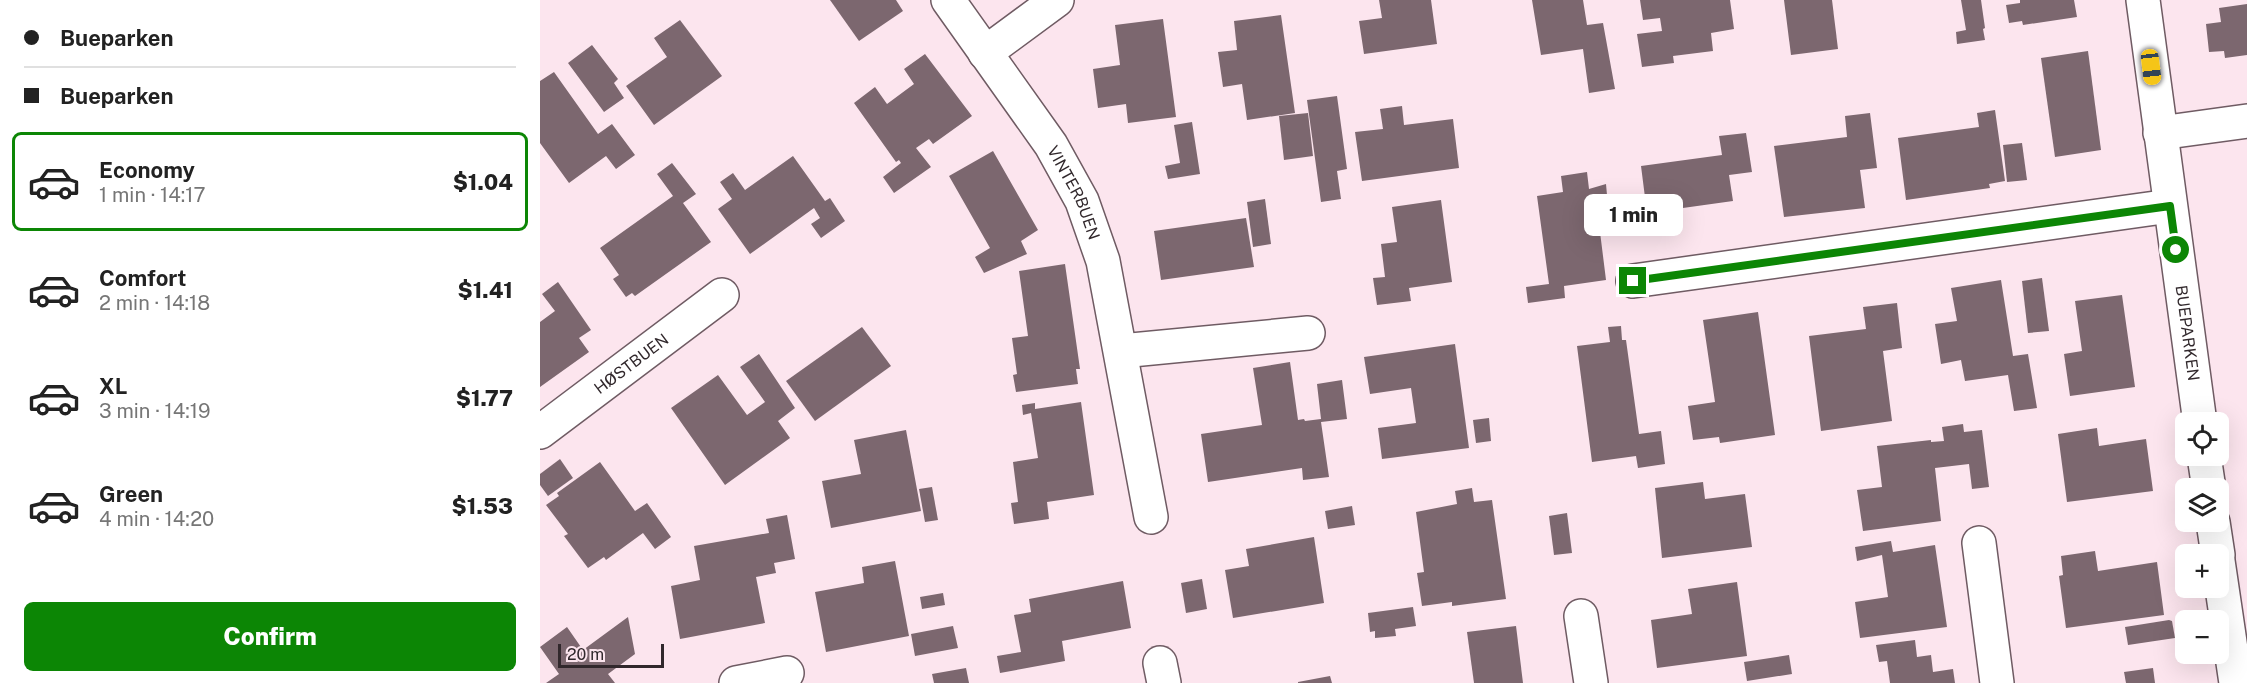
<!DOCTYPE html>
<html lang="en">
<head>
<meta charset="utf-8">
<style>
  body { margin:0; font-family:"Public Sans",sans-serif; background:#f2f2f2; color:#222; height:100vh; display:flex; flex-direction:column; font-size:22px; white-space:nowrap }
  * { box-sizing:border-box; margin:0 }
  p { font-size:20px; color:#767676 }
  .icon { flex:none; width:33px; height:33px; fill:none; stroke:currentColor; stroke-width:2; stroke-linecap:round; stroke-linejoin:round }
  .map { position:relative; flex:1; overflow:hidden }
  .details { display:flex; flex-direction:column; background:#fff; width:540px }
  .details>* { flex:none }
  .top-card { display:grid; align-content:center; height:132px; padding:0 24px; background:#fff }
  .buttons { position:absolute; left:1635px; top:412px; display:grid; gap:12px }
  .buttons a { display:grid; place-items:center; width:54px; height:54px; border-radius:9px; background:#fff; box-shadow:0 6px 24px #0002; font-size:30px }
  .scale { position:absolute; left:18px; bottom:15px; width:106px; box-sizing:border-box; padding-left:6px; border:3px solid #31282c; border-top:0; font-size:16px; line-height:21px; white-space:nowrap; color:#31282c; -webkit-text-stroke:4px #fce5ee; paint-order:stroke }
  .end { position:absolute; width:27px; height:27px; margin:-14px; border:8px solid #0c8605; background:#fff; box-shadow:0 0 0 3px #fff }
  .from { border-radius:50% }
  .bubble { position:absolute; height:42px; border-radius:9px; background:#fff; box-shadow:0 6px 24px #0002; font-size:20px; font-weight:800; line-height:42px; text-align:center }
  .car { position:absolute; width:18px; height:36px; margin:-18px -9px; border-radius:8px; box-shadow:0 0 4px 2px #0007; background:linear-gradient(#f5c518 24%,#345 0 40%,#f5c518 0 76%,#345 0 86%,#f5c518 0) }
  .top-card b { display:flex; align-items:center; gap:21px; height:57px; font-size:22px }
  .top-card b+b { border-top:2px solid #e0e0e0 }
  .top-card i { width:15px; height:15px; background:#222 }
  ul { padding:0; list-style:none }
  li { display:flex; align-items:center; gap:18px; height:99px; margin:0 12px 9px; padding:0 12px; border:3px solid transparent; border-radius:9px }
  li div { flex:1 }
  li b { display:block; font-size:22px }
  li em { font-style:normal; font-weight:800 }
  li.current { border-color:#0c8605 }
  li>.icon { width:54px; height:54px; stroke-width:1.5 }
  .primary-button { display:flex; gap:12px; margin-top:auto; padding:12px 24px }
  .primary-button a { flex:1; height:69px; border-radius:9px; background:#0c8605; color:#fff; font-size:24px; font-weight:800; line-height:69px; text-align:center }
  main { display:flex; flex:1; min-height:0 }
  .map>svg:first-child { display:block }
  .building { fill:#7c676f }
  .lines { fill:none; stroke-linecap:round; stroke-linejoin:round }
  .minor-casing { stroke:#6f5b63; stroke-width:36 }
  .minor { stroke:#fff; stroke-width:33 }
  .route { stroke:#0c8605; stroke-width:8 }
  .labels { text-anchor:middle; dominant-baseline:central; stroke-width:6; stroke-linejoin:round; paint-order:stroke }
  .street-label { font-size:16px; fill:#31282c; stroke:#fce5ee }
</style>
</head>
<body>
<main>
<section class="details">
<div class="top-card">
<b><i class="from"></i>Bueparken</b>
<b><i></i>Bueparken</b>
</div>
<ul>
<li class="current"><svg class="icon" aria-label="car" viewBox="0 0 24 24"><path d="M5 17H2v-5l4-1 3-4h7l3 4 3 1v5h-3M9 17h6M6 11h13"/><circle cx="7" cy="17" r="2"/><circle cx="17" cy="17" r="2"/></svg><div><b>Economy</b><p>1 min · 14:17</p></div><em>$1.04</em></li>
<li><svg class="icon" aria-label="car" viewBox="0 0 24 24"><path d="M5 17H2v-5l4-1 3-4h7l3 4 3 1v5h-3M9 17h6M6 11h13"/><circle cx="7" cy="17" r="2"/><circle cx="17" cy="17" r="2"/></svg><div><b>Comfort</b><p>2 min · 14:18</p></div><em>$1.41</em></li>
<li><svg class="icon" aria-label="car" viewBox="0 0 24 24"><path d="M5 17H2v-5l4-1 3-4h7l3 4 3 1v5h-3M9 17h6M6 11h13"/><circle cx="7" cy="17" r="2"/><circle cx="17" cy="17" r="2"/></svg><div><b>XL</b><p>3 min · 14:19</p></div><em>$1.77</em></li>
<li><svg class="icon" aria-label="car" viewBox="0 0 24 24"><path d="M5 17H2v-5l4-1 3-4h7l3 4 3 1v5h-3M9 17h6M6 11h13"/><circle cx="7" cy="17" r="2"/><circle cx="17" cy="17" r="2"/></svg><div><b>Green</b><p>4 min · 14:20</p></div><em>$1.53</em></li>
</ul>
<div class="primary-button"><a>Confirm</a></div>
</section>
<div class="map">
<svg width="1707" height="683" viewBox="0 0 1707 683">
  <rect width="100%" height="100%" fill="#fce5ee"/>
  <g class="building">
    <path d="M290,0H356L363,11L319,41Z"/>
    <path d="M839,0H891L897,44L824,54L819,21L842,18Z"/>
    <path d="M992,0H1043L1047,25L1063,23L1075,89L1049,93L1043,49L1001,55Z"/>
    <path d="M1100,0H1190L1194,29L1171,33L1173,51L1133,56L1134,63L1102,67L1097,34L1122,31L1120,18L1103,20Z"/>
    <path d="M1244,0H1292L1298,49L1251,55Z"/>
    <path d="M1421,0H1441L1445,28L1443,29L1445,40L1417,44L1416,32L1426,30Z"/>
    <path d="M1480,0H1534L1537,17L1483,25L1482,21L1469,23L1466,5L1480,3Z"/>
    <path d="M1707,4V55L1685,58L1684,51L1669,52L1666,24L1681,22L1679,8Z"/>
    <path d="M741,15L755,113L707,120L702,84L683,87L678,52L697,50L694,21Z"/>
    <path d="M623,19L636,117L588,123L586,104L558,108L553,69L580,65L575,25Z"/>
    <path d="M140,20L182,76L114,125L86,86L127,57L114,38Z"/>
    <path d="M52,45L78,79L74,83L84,98L64,112L28,63Z"/>
    <path d="M1548,51L1561,150L1515,157L1501,58Z"/>
    <path d="M385,54L432,116L393,144L389,139L376,148L391,167L354,193L343,177L361,163L359,160L356,162L314,103L335,87L347,104L374,84L364,69Z"/>
    <path d="M14,72L58,134L72,124L95,155L76,169L66,156L29,183L0,143V81Z"/>
    <path d="M797,96L807,169L797,171L801,199L781,202L767,100Z"/>
    <path d="M862,106L864,125L913,119L919,168L822,181L815,132L843,129L840,109Z"/>
    <path d="M1455,110L1465,181L1449,184L1450,188L1366,200L1358,138L1439,127L1437,113Z"/>
    <path d="M768,113L773,156L744,160L739,116Z"/>
    <path d="M1330,113L1337,168L1320,170L1325,208L1244,217L1234,146L1307,137L1305,116Z"/>
    <path d="M652,122L660,174L628,179L625,166L640,163L634,125Z"/>
    <path d="M1206,133L1212,172L1189,175L1193,201L1107,213L1101,166L1182,155L1179,136Z"/>
    <path d="M1482,143L1487,180L1467,182L1463,145Z"/>
    <path d="M453,151L498,230L481,241L487,254L444,273L435,257L450,248L409,176Z"/>
    <path d="M253,156L285,201L290,198L305,221L281,238L271,224L280,218L274,208L210,254L178,209L192,199L180,182L193,173L205,190Z"/>
    <path d="M132,163L156,194L143,203L171,242L95,296L92,293L86,297L73,279L79,275L60,248L133,196L117,174Z"/>
    <path d="M1047,172L1049,189L1066,184L1068,206L1057,208L1066,280L1024,286L1025,298L988,303L986,287L1009,284L997,196L1023,192L1021,176Z"/>
    <path d="M725,199L731,244L713,247L707,202Z"/>
    <path d="M901,200L912,282L869,288L871,301L837,305L833,278L845,277L841,244L857,242L852,207Z"/>
    <path d="M706,218L714,267L621,280L614,231Z"/>
    <path d="M525,264L540,369H536L538,384L476,392L473,375L477,374L472,338L488,336L479,271Z"/>
    <path d="M1502,278L1509,331L1488,333L1482,281Z"/>
    <path d="M1461,280L1473,356L1488,354L1497,408L1474,411L1468,375L1425,381L1421,360L1401,364L1395,324L1417,321L1411,288Z"/>
    <path d="M18,282L51,330L39,338L49,352L0,387V322L15,311L2,294Z"/>
    <path d="M1582,295L1595,387L1530,396L1524,354L1542,351L1535,301Z"/>
    <path d="M1357,303L1362,348L1343,351L1352,421L1281,431L1269,336L1326,329L1323,307Z"/>
    <path d="M1218,312L1235,435L1180,443L1179,437L1153,440L1148,406L1175,402L1163,320Z"/>
    <path d="M1081,326L1082,340H1086L1099,434L1121,431L1125,464L1098,468L1096,456L1052,462L1037,346L1070,342L1068,327Z"/>
    <path d="M322,327L351,366L275,421L246,381Z"/>
    <path d="M915,344L929,448L842,459L838,428L876,423L871,388L830,394L824,357Z"/>
    <path d="M219,354L255,408L238,421L250,438L185,485L131,408L178,375L207,415L225,402L200,367Z"/>
    <path d="M750,362L758,420L764,419L765,421L781,419L777,384L802,380L807,419L781,422L789,477L763,480L762,468L668,482L661,434L722,425L713,368Z"/>
    <path d="M541,402L554,495L507,502L509,519L474,524L471,503L478,502L473,462L498,458L491,413L483,415L482,405L495,403V409Z"/>
    <path d="M949,418L951,441L936,443L933,420Z"/>
    <path d="M1423,424L1424,432L1442,430L1449,487L1432,489L1429,464L1395,468L1401,521L1323,531L1317,490L1342,487L1337,446L1391,440V442L1404,441L1402,427Z"/>
    <path d="M1557,428L1559,446L1606,439L1613,491L1527,502L1518,434Z"/>
    <path d="M366,430L381,511L291,528L282,481L321,474L314,440Z"/>
    <path d="M20,459L33,478L8,496L0,485V474Z"/>
    <path d="M60,462L95,511L107,503L131,537L115,549L103,533L66,560L64,557L48,568L24,536L28,534L6,505L19,496L17,493Z"/>
    <path d="M1163,482L1165,499L1205,494L1212,547L1122,558L1115,488Z"/>
    <path d="M392,487L398,520L385,522L379,489Z"/>
    <path d="M932,488L934,502L952,500L966,599L912,606V602L882,606L877,573L884,572L876,512L917,504L915,491Z"/>
    <path d="M812,506L815,525L788,529L785,511Z"/>
    <path d="M1027,513L1032,553L1014,555L1009,516Z"/>
    <path d="M247,515L255,559L234,563L236,573L216,577L225,623L140,639L131,586L160,580L154,546L229,533L226,519Z"/>
    <path d="M774,537L784,603L693,618L685,570L709,566L706,549Z"/>
    <path d="M1351,541L1353,552L1395,545L1407,627L1320,638L1315,602L1348,597L1342,555L1317,561L1315,547Z"/>
    <path d="M1555,551L1558,571L1617,562L1624,615L1526,628L1519,576L1523,575L1521,556Z"/>
    <path d="M355,561L369,636L286,652L275,592L324,583L322,567Z"/>
    <path d="M662,579L667,609L646,613L641,583Z"/>
    <path d="M583,581L591,628L522,641L525,661L460,673L457,656L481,652L474,615L491,612L489,599Z"/>
    <path d="M1197,582L1207,656L1117,668L1111,620L1152,614L1148,589Z"/>
    <path d="M403,593L405,605L382,609L380,597Z"/>
    <path d="M873,607L876,626L855,629L856,636L835,638V631L830,632L828,613Z"/>
    <path d="M88,617L95,654L68,674L75,683H6L19,674L0,647L27,627L43,650Z"/>
    <path d="M1629,620L1632,621L1635,638L1588,645L1585,627Z"/>
    <path d="M413,626L418,648L375,656L371,634Z"/>
    <path d="M976,626L983,683H934L927,632Z"/>
    <path d="M1375,640L1377,657L1391,655L1393,672L1413,669L1415,683H1350L1347,661L1339,662L1336,645Z"/>
    <path d="M1249,655L1252,674L1207,681L1204,662Z"/>
    <path d="M426,668L429,683H394L392,674Z"/>
    <path d="M1613,668L1615,683H1586L1584,672Z"/>
    <path d="M790,676L792,683H758V682Z"/>
  </g>
  <g class="lines">
    <g class="minor-casing">
      <g id="minor">
        <path id="s1" d="M408,0L511,145L542,201L563,261L611,517"/>
        <path id="s2" d="M1603,0L1660,423"/>
        <path d="M445,53L517,0"/>
        <path d="M1620,133L1707,121"/>
        <path d="M1093,281L1630,206"/>
        <path d="M581,351L768,333"/>
        <path id="s3" d="M0,432L182,295"/>
        <path d="M1664,456L1669,489"/>
        <path d="M1673,522L1678,555"/>
        <path d="M1439,543L1457,683"/>
        <path d="M1678,561L1696,683"/>
        <path d="M1041,616L1051,683"/>
        <path d="M620,663L624,683"/>
        <path d="M196,683L247,673"/>
      </g>
    </g>
    <use href="#minor" class="minor"/>
  </g>
  <g class="lines">
    <path class="route" d="M1093,281L1630,206L1636,250"/>
  </g>
  <g class="labels">
    <g class="street-label">
      <text stroke="none"><textPath href="#s1" startOffset="231">VINTERBUEN</textPath></text>
      <text stroke="none"><textPath href="#s2" startOffset="336">BUEPARKEN</textPath></text>
      <text stroke="none"><textPath href="#s3" startOffset="114">HØSTBUEN</textPath></text>
    </g>
  </g>
</svg>
<div class="buttons">
<a><svg class="icon" aria-label="locate" viewBox="0 0 24 24"><circle cx="12" cy="12" r="6"/><path d="M12 2v4M12 18v4M2 12h4M18 12h4"/></svg></a>
<a><svg class="icon" aria-label="layers" viewBox="0 0 24 24"><path d="M12 4l9 5-9 5-9-5zM3 14l9 5 9-5"/></svg></a>
<a>+</a>
<a>−</a>
</div>
<div class="scale">20 m</div>
<i class="end from" style="left:1636px;top:250px"></i>
<i class="end" style="left:1093px;top:281px"></i>
<div class="bubble" style="left:1044px;top:194px;width:99px">1 min</div>
<i class="car" style="left:1611px;top:67px;rotate:173deg"></i>
</div>
</main>
</body>
</html>
